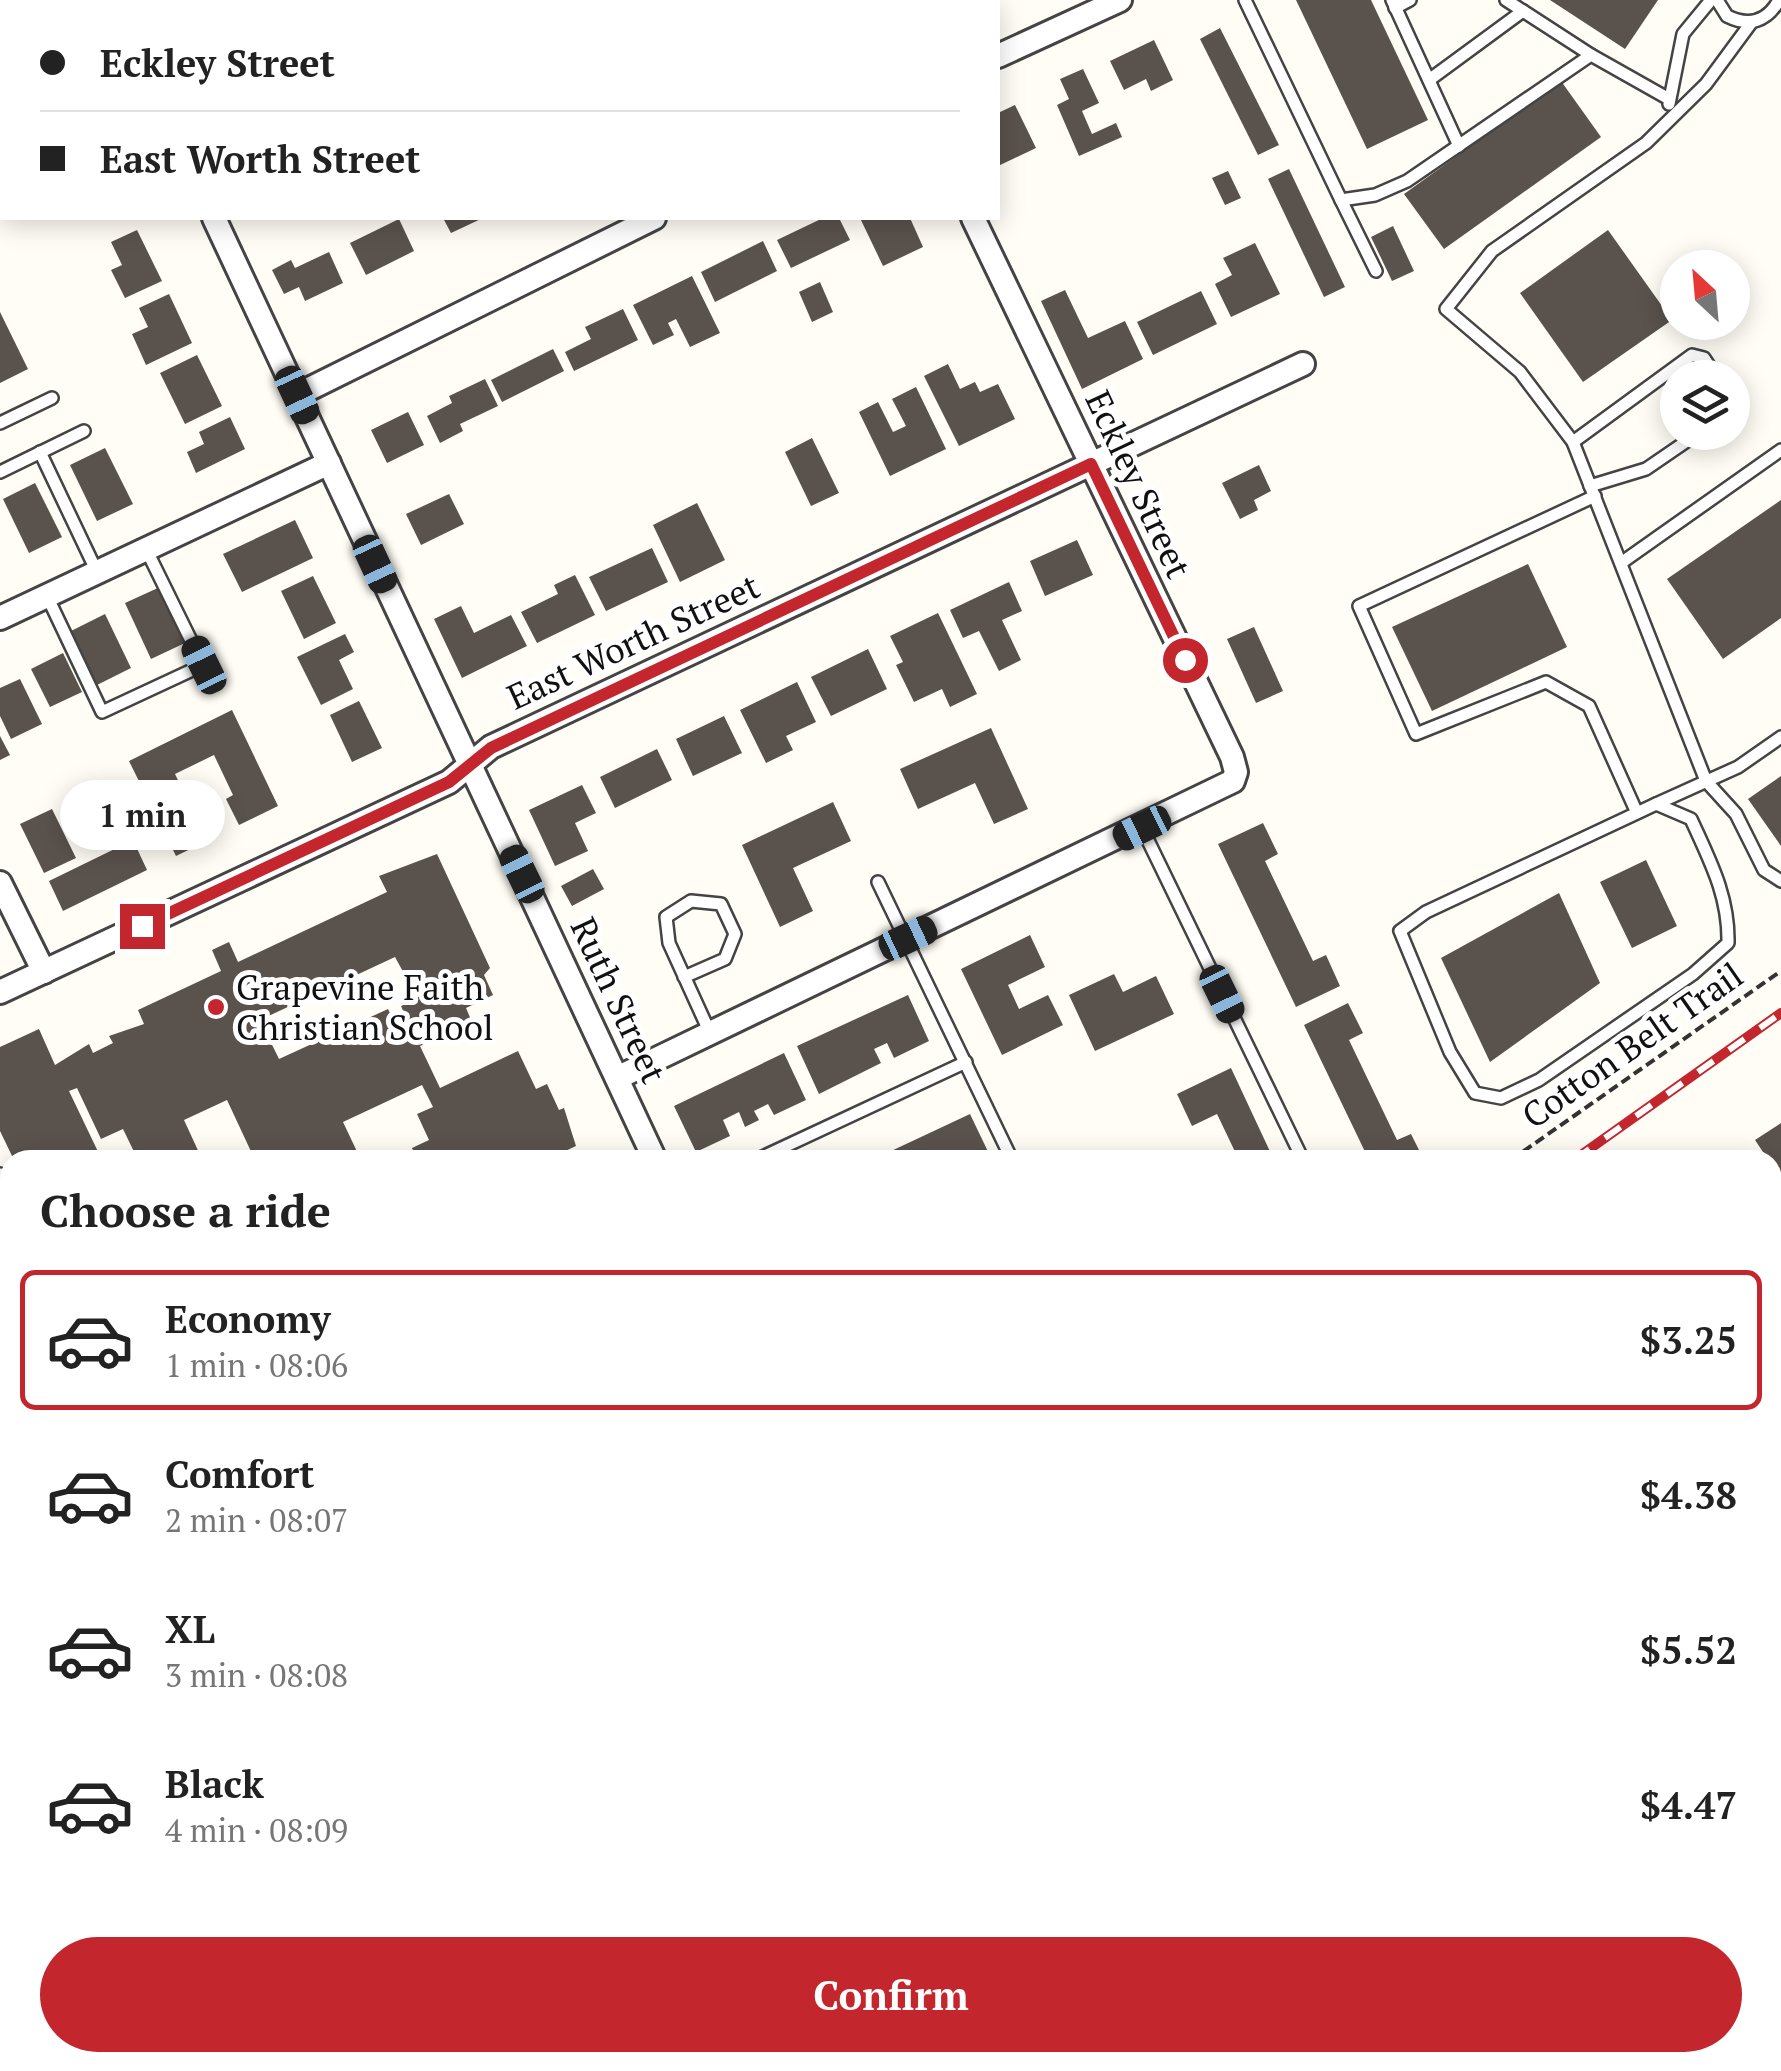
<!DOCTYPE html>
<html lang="en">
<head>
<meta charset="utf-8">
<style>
  body { margin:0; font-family:"PT Serif",serif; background:#f2f2f2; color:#222; height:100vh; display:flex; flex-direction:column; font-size:38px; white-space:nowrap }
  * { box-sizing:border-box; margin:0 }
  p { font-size:32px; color:#767676 }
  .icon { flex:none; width:55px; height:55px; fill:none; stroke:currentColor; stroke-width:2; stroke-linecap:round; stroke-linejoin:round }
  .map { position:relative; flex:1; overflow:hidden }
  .sheet { position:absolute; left:0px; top:1150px; width:1782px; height:922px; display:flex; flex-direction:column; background:#fff; border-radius:30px 30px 0 0; box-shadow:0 5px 25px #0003 }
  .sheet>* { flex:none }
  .guide { position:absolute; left:0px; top:0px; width:1000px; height:220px; box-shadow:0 5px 25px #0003; display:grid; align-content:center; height:220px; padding:0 40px; background:#fff }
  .needle { width:65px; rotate:334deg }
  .controls { position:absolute; left:1660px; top:250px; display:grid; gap:20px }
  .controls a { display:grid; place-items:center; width:90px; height:90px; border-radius:50%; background:#fff; box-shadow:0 5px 25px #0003; font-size:50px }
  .end { position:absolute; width:45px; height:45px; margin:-22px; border:12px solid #c4262e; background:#fff; box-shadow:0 0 0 5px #fff }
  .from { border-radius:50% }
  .bubble { position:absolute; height:70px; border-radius:35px; background:#fff; box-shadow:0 5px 25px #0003; font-size:32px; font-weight:600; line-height:70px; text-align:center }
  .car { position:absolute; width:30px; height:60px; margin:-30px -15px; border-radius:12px; box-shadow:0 0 8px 2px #0007; background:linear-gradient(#222 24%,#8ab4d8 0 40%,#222 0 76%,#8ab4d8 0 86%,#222 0) }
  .guide b { display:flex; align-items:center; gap:35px; height:95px; font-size:38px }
  .guide b+b { border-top:2px solid #e0e0e0 }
  .guide i { width:25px; height:25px; background:#222 }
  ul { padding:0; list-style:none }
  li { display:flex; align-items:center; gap:30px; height:140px; margin:0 20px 15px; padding:0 20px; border:5px solid transparent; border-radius:15px }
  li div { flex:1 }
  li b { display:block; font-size:38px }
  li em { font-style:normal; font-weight:600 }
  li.active { border-color:#c4262e }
  li>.icon { width:90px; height:90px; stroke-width:1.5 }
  h2 { padding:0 40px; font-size:45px; line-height:120px }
  .primary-button { display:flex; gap:20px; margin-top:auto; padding:20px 40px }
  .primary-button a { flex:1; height:115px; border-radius:60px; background:#c4262e; color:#fff; font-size:40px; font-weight:600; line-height:115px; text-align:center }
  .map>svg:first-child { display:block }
  .green { fill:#d5ebbd }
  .building { fill:#5a524d; fill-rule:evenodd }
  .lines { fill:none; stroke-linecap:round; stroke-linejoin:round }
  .lane-casing { stroke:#444; stroke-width:16 }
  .street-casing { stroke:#444; stroke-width:28 }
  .secondary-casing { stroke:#333; stroke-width:38 }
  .path { stroke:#333; stroke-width:4; stroke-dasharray:10 5; stroke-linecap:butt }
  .lane { stroke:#fff; stroke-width:11 }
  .street { stroke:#fff; stroke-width:22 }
  .secondary { stroke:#fff6b0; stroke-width:32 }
  .rail-casing { stroke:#c4262e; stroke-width:10 }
  .rail { stroke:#fff; stroke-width:6; stroke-dasharray:19; stroke-linecap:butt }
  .route { stroke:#c4262e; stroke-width:12 }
  .poi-dot { fill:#c4262e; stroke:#fff; stroke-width:4 }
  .labels { text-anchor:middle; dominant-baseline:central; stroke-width:10; stroke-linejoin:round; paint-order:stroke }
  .street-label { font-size:35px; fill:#111; stroke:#fff }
  .poi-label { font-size:35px; fill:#111; stroke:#fff; text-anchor:start }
</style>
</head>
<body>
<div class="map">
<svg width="1781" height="2071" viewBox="0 0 1781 2071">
  <rect width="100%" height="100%" fill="#fffdf5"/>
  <path class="green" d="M0,1394L10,1420V1445L0,1449Z"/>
  <g class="building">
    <path d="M1296,0H1371L1428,120L1367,149Z"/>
    <path d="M1550,0H1658L1625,49Z"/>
    <path d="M1220,28L1279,145L1258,155L1200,39Z"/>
    <path d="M1154,40L1173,80L1151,91L1146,79L1124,90L1110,61Z"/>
    <path d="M1083,69L1099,103L1082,111L1092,134L1116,123L1122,137L1079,156L1057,105L1069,99L1060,79Z"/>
    <path d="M1561,81L1601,137L1444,249L1404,194Z"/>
    <path d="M1015,105L1036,148L998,166V113Z"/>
    <path d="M1289,169L1345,287L1324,297L1268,179Z"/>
    <path d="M1228,171L1241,198L1225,205L1212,178Z"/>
    <path d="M443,218H483L451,233Z"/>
    <path d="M823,218H839L850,240L791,268L777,240Z"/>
    <path d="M860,218H910L923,247L883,266Z"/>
    <path d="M399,219L414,251L366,275L350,243Z"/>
    <path d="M1393,226L1414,271L1392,281L1371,237Z"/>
    <path d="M137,230L162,281L125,298L111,270L122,265L111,242Z"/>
    <path d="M1608,230L1672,320L1583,382L1520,293Z"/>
    <path d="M763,241L777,271L715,302L701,272Z"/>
    <path d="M1255,243L1280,294L1231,317L1215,284L1232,275L1223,258Z"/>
    <path d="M329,252L343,283L305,301L299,287L284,294L272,270L291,260L295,268Z"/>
    <path d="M692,276L720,333L690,347L676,319L668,323L674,335L653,345L633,305Z"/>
    <path d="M820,282L833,312L812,322L799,292Z"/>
    <path d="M1065,290L1088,338L1125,321L1143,359L1082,389L1041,301Z"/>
    <path d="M1201,291L1217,324L1153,355L1137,322Z"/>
    <path d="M169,294L192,343L146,365L132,334L148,327L139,308Z"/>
    <path d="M623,309L638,340L574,371L565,352L591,339L585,327Z"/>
    <path d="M0,312L28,369L0,383Z"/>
    <path d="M553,349L564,371L502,402L491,380Z"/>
    <path d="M197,355L222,406L185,424L160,373Z"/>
    <path d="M948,364L960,389L975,382L980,392L998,384L1015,419L959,446L924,376Z"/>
    <path d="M485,379L498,406L460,424L463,431L440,443L427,416L452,403L449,396Z"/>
    <path d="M916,387L946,449L890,476L859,412L878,402L893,432L906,426L892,399Z"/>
    <path d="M408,412L424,445L387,463L371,430Z"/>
    <path d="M230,417L245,449L196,473L187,452L204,444L199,432Z"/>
    <path d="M812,438L839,493L811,506L785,452Z"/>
    <path d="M105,448L133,504L97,521L70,465Z"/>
    <path d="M1259,465L1271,491L1254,500L1258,510L1240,519L1222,483Z"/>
    <path d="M35,483L62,537L29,553L3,499Z"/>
    <path d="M449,494L464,524L421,545L406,514Z"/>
    <path d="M1781,500V618L1723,659L1667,579Z"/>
    <path d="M697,503L725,560L680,582L653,525Z"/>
    <path d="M295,520L313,558L242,592L223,554Z"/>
    <path d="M1077,540L1093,575L1045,596L1030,561Z"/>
    <path d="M652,548L668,582L606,611L589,577Z"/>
    <path d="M1528,564L1567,647L1432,711L1392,627Z"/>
    <path d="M575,575L595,615L537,643L521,612L558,594L554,585Z"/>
    <path d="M313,576L336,623L304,639L281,591Z"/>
    <path d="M1009,582L1022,611L1002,620L1021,660L999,671L979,631L963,638L950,610Z"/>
    <path d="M160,587L187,642L151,659L125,603Z"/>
    <path d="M461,606L474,633L511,615L527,646L462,678L434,619Z"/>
    <path d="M938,613L977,694L950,707L942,689L914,702L896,665L903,662L890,636Z"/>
    <path d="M105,614L131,668L97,685L71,631Z"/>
    <path d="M1254,627L1283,691L1256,703L1227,639Z"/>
    <path d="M345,634L354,652L339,660L353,689L321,705L297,657Z"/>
    <path d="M868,649L887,689L831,716L811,677Z"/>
    <path d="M63,653L82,692L50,707L31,669Z"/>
    <path d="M20,679L42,724L11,739L0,716V688Z"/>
    <path d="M797,682L816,722L786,736L793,750L766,763L740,710Z"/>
    <path d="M359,701L382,748L352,762L330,715Z"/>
    <path d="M232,710L278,806L239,825L226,799L233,795L214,755L175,774L194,813L201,809L215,837L176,856L129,761Z"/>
    <path d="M724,716L742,753L693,776L676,739Z"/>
    <path d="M991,728L1028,809L994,824L975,783L918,809L900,769Z"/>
    <path d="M0,736L10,755L0,760Z"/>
    <path d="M657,749L672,780L615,808L600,777Z"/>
    <path d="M1781,776V846L1748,799Z"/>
    <path d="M582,785L596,813L575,823L588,851L555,866L529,810Z"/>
    <path d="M833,802L851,841L793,868L813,911L780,927L742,845Z"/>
    <path d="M52,809L76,858L44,873L20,824Z"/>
    <path d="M1263,823L1278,854L1265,861L1313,961L1326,955L1340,986L1296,1007L1218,844Z"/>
    <path d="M133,840L147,870L63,911L49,881Z"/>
    <path d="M437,854L490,968L484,975L493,995L466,1008L472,1022L420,1046L440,1088L518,1051L536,1089L547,1084L559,1110L564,1108L576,1146L546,1160H417L412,1148L429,1140L417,1114L433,1107L422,1085L343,1122L361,1160H271L270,1156L255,1160L227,1100L184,1120L201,1157L138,1160L123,1129L101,1139L77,1088L69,1091L102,1160H14L0,1131V1047L39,1029L55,1065L89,1044L93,1053L113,1043L109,1036L144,1024L138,1010L221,971L212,950L229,942L238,962L387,892L379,876ZM395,957L418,999L401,1006L408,1022L397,1028L388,1009L279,1059L260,1020Z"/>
    <path d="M1646,860L1677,926L1632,948L1600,882Z"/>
    <path d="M593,869L604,889L572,906L561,886Z"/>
    <path d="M1559,893L1600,983L1490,1062L1441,958Z"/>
    <path d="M1030,935L1045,967L1008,985L1019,1009L1048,995L1063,1025L1002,1055L961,969Z"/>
    <path d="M1114,974L1123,992L1156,976L1174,1014L1095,1051L1069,995Z"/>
    <path d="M908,995L929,1041L894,1058L887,1043L874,1049L881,1063L819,1094L797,1046Z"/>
    <path d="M1348,1003L1363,1033L1349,1040L1397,1140L1411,1134L1424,1160H1369L1304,1025Z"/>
    <path d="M784,1053L806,1100L774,1115L768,1104L754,1111L759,1120L745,1127L739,1112L723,1120L730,1136L696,1152L674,1106Z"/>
    <path d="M1231,1068L1274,1160H1239L1217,1114L1192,1126L1177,1094Z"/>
    <path d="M970,1114L992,1160H872Z"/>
    <path d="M1781,1123V1179L1755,1140Z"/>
    <path d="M1781,1294V1349L1775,1353L1772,1299Z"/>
    <path d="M10,1449V1475L2,1478L0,1453Z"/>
    <path d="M1781,1520V1573L1772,1577V1524Z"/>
    <path d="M1779,1852L1781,1907L1772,1911V1856Z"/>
    <path d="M0,1863L10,1868V1887L0,1906Z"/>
    <path d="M1781,1917V1956L1772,1939V1921Z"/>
    <path d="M10,1935V1994L0,1973V1939Z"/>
    <rect x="0" y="2023" width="10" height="29"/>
    <path d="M1052,2062H1349L1353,2071H1056Z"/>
    <path d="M1548,2062H1582L1564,2071H1552Z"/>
    <path d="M20,2064L77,2068V2071H19Z"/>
  </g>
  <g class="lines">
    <g class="lane-casing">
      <g id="lane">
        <path d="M1245,0L1341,200L1375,195L1407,181L1591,55L1669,99"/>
        <path d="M1392,0L1459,146"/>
        <path d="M1506,0L1591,55"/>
        <path d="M1717,0L1727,16C1749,27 1767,22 1779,0"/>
        <path d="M1395,8L1410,0"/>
        <path d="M1751,23L1706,84L1646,143L1492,251L1446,309L1520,372L1573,442L1706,781L1736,814L1764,870L1781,881"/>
        <path d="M1429,80L1523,11"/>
        <path d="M1669,104L1683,34L1711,0"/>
        <path d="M1341,200L1376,271"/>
        <path d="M0,423L52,398"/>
        <path d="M1573,442L1692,355L1704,358L1717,378"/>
        <path d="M40,452L97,572"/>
        <path d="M0,472L84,431"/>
        <path d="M1590,486L1646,469L1700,432"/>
        <path d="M1595,496L1359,606L1416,734L1546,682L1589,706L1637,813L1426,912L1400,931L1450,1052L1475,1093L1501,1098L1539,1080L1693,974L1728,943C1729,896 1710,861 1691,819L1656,804L1637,813"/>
        <path d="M1621,563L1781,450"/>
        <path d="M47,596L102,712L203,665L146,549"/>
        <path d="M1656,804L1738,767L1781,737"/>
        <path d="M1142,828L1303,1160"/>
        <path d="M878,882L1012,1160"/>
        <path d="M684,977L725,959L735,934L721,904L691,901L666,917L669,943L710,1033"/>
        <path d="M756,1160L966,1062"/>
        <path d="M0,1174L10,1194"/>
        <path d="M0,1298L10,1316"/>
        <path d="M944,2062L948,2071"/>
        <path d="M1410,2062L1414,2071"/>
        <path d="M1723,2062L1728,2071"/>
        <path d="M1635,2071L1653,2062"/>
      </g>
    </g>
    <g class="street-casing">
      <g id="street">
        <path d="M867,0L868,2"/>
        <path d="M998,56L1120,0"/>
        <path d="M214,218L655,1160"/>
        <path d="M297,395L654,218"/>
        <path d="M0,618L329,463"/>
        <path d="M0,883L44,972"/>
        <path d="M0,992L449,782L491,747L1303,364"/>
        <path d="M617,1078L1233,781L1236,772L1232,757L973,218"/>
        <path d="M1772,1256L1781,1250"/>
        <path d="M1772,1717L1781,1736"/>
        <path d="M0,1769L10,1790"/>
        <path d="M144,2062L147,2068"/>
        <path d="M1488,2062L1492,2071"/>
      </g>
    </g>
    <g class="secondary-casing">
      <g id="secondary">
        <path d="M138,2L143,0"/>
        <path d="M0,69L2,68"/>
      </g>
    </g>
    <g class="path">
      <path d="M1511,1160L1781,971"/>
      <path d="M0,1349L10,1343"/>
      <path d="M0,1355L7,1371L0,1375"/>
      <path d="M0,1385L10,1406"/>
      <path d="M222,2071L234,2062"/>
    </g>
    <use href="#lane" class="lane"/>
    <use href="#street" class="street"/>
    <use href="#secondary" class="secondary"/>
    <g class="rail-casing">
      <g id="rail">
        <path d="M1574,1160L1781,1013"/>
        <path d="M280,2071L292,2062"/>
        <path d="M312,2071L324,2062"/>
      </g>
    </g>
    <use href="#rail" class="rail"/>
  </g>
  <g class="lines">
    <path class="route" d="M142,926L449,782L491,748L1091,464L1185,660"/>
  </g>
  <circle class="poi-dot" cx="216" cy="1007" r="10"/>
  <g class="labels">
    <g class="street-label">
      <text transform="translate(1139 484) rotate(65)">Eckley Street</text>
      <text transform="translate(633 641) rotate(-25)">East Worth Street</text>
      <text transform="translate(619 1000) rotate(65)">Ruth Street</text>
      <text transform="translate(1632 1045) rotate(-35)">Cotton Belt Trail</text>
    </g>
    <g class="poi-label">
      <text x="236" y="987">Grapevine Faith<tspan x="236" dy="40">Christian School</tspan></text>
    </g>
  </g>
</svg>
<div class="controls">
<a><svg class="needle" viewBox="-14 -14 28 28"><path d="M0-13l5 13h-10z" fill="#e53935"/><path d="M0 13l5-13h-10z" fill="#767676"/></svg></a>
<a><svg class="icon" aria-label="layers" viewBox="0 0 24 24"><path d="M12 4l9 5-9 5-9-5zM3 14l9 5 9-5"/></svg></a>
</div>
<i class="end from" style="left:1185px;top:660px"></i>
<i class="end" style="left:142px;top:926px"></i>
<div class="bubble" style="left:60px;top:780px;width:165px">1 min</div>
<i class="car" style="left:297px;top:395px;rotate:155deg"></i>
<i class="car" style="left:375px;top:564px;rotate:155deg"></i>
<i class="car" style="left:204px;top:665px;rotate:334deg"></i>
<i class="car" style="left:1142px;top:828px;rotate:244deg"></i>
<i class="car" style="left:522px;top:874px;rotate:334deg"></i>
<i class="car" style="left:908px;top:938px;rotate:65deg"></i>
<i class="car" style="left:1222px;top:994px;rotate:154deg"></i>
<div class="guide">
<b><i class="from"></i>Eckley Street</b>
<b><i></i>East Worth Street</b>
</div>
<section class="sheet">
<h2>Choose a ride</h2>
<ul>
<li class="active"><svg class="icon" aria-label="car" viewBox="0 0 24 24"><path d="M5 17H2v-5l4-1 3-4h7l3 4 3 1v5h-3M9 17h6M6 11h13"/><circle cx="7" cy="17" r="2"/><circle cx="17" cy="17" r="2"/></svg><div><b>Economy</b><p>1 min · 08:06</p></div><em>$3.25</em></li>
<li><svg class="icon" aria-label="car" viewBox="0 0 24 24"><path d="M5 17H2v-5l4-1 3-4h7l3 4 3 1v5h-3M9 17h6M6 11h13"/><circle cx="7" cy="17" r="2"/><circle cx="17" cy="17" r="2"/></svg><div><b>Comfort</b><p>2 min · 08:07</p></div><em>$4.38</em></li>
<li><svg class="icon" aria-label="car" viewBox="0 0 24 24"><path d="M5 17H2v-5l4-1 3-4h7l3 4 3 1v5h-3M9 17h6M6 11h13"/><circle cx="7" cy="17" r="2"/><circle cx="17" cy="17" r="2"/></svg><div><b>XL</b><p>3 min · 08:08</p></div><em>$5.52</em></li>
<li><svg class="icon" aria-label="car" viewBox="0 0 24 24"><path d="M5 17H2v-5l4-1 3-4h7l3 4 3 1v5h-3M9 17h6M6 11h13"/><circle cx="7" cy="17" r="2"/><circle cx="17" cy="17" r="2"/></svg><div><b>Black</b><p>4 min · 08:09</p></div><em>$4.47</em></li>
</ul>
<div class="primary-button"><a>Confirm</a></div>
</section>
</div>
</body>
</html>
